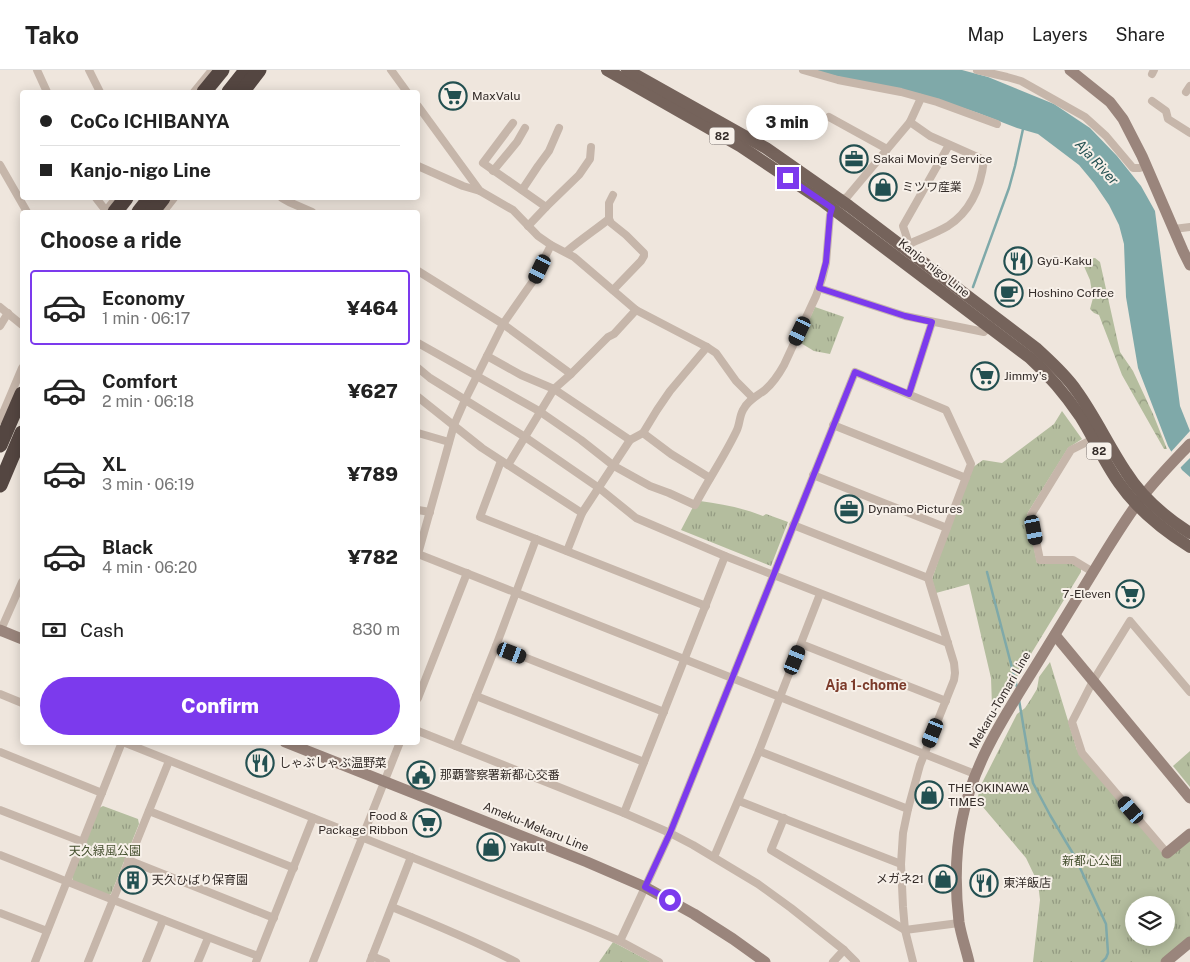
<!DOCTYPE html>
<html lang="en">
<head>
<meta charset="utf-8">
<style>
  body { margin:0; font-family:"Public Sans","Noto Sans JP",sans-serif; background:#f2f2f2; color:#222; height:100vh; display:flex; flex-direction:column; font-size:19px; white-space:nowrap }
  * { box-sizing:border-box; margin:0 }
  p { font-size:16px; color:#767676 }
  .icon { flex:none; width:28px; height:28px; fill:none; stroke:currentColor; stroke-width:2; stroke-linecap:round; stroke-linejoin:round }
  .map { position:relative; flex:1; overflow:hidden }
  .panel { position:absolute; left:20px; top:140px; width:400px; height:535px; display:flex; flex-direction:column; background:#fff; border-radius:5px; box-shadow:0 2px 12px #0003 }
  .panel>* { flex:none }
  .hud { position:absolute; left:20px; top:20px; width:400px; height:110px; border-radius:5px; box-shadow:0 2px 12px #0003; display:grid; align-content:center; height:110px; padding:0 20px; background:#fff }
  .fabs { position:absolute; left:1125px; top:826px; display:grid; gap:10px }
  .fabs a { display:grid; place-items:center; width:50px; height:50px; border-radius:50%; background:#fff; box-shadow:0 2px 12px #0003; font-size:25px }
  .end { position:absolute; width:22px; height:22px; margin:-11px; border:6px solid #7c3aed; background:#fff; box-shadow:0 0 0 2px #fff }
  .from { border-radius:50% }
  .bubble { position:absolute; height:35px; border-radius:18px; background:#fff; box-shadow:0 2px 12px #0003; font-size:16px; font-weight:800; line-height:35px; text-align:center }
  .car { position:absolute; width:15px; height:30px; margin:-15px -8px; border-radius:6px; box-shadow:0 0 4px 1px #0007; background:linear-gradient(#222 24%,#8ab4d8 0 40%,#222 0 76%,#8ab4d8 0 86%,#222 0) }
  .hud b { display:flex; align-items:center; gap:18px; height:48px; font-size:19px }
  .hud b+b { border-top:1px solid #e0e0e0 }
  .hud i { width:12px; height:12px; background:#222 }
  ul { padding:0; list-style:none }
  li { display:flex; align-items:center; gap:15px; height:75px; margin:0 10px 8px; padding:0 10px; border:2px solid transparent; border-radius:5px }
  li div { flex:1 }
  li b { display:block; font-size:19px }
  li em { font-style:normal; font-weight:800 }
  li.current { border-color:#7c3aed }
  li>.icon { width:45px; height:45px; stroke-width:1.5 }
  h2 { padding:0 20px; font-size:22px; line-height:60px }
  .pay { display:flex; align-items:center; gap:12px; height:55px; padding:0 20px; font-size:19px }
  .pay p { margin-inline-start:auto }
  .action { display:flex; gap:10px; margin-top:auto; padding:10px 20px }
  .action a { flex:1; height:58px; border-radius:30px; background:#7c3aed; color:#fff; font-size:20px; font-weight:800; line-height:58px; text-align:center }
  header { display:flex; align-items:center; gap:30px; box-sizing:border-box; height:70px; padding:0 25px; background:#fff; border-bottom:1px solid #e0e0e0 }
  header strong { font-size:24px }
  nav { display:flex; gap:28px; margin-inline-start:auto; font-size:18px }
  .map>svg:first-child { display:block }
  .forest { fill:url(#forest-crowns) }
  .park { fill:url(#park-tufts); fill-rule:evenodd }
  .water { fill:#7fa9a9 }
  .pier { fill:#efe6dd }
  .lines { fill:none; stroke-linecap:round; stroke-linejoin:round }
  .stream { stroke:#7fa9a9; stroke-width:2.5 }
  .street { stroke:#c6b6aa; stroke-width:8 }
  .secondary { stroke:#9a857c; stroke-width:11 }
  .primary { stroke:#75635b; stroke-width:12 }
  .highway { stroke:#544641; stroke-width:15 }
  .route { stroke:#7c3aed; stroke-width:6 }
  .labels { text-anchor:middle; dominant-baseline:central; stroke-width:4; stroke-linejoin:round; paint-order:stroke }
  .shield { fill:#f7f0e9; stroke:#6e6763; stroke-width:1 }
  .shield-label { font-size:11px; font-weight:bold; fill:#342c29 }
  .poi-label { font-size:12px; fill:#342c29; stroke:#f7f0e9; text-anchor:start }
  .street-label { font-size:12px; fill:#342c29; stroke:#f7f0e9 }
  .park-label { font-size:12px; fill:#45502f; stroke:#f7f0e9 }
  .water-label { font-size:14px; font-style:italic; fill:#235051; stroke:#f7f0e9 }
  .neighbourhood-label { font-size:14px; font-weight:bold; fill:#7b3a2a; stroke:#f7f0e9 }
</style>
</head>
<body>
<header>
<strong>Tako</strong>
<nav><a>Map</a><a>Layers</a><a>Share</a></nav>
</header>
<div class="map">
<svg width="1190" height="892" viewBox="0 0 1190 892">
  <defs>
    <pattern id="forest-crowns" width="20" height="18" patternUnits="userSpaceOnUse" patternTransform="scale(1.25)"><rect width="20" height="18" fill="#b4bd9e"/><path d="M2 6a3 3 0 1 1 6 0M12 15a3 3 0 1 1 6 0" fill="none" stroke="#939a81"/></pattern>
    <pattern id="park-tufts" width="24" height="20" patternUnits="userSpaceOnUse" patternTransform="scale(1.25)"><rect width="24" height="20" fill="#b4bd9e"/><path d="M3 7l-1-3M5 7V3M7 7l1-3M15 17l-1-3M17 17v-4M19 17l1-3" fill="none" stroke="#939a81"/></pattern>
  </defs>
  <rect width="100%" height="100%" fill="#efe6dd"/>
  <path class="forest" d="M1095,188L1100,192L1120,282L1133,301L1153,344L1167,379H1164L1122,305L1099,245L1094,243L1090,239L1093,228L1090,210L1083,194L1087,189Z"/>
  <g class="park">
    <path d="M815,237L844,247L830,284L814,281L799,272Z"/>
    <path d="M1062,341L1082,369L1068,378L1027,444L1037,493H1071L1081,498V502L998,638L992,636L991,608L969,514L936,523L932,509L969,400L983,390L1002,393L1054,354Z"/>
    <path d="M700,431C722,434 743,438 763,446L766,444L788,452L771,496L681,460L693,437Z"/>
    <path d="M1050,592L1077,680L1167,787L1190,768V867L1160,892H1033L1040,830L1038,813L1026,788L977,730L981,715L1017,644L1025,638L1031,629L1037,619L1039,607ZM1134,835H1166V868H1134Z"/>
    <path d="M1190,681V717L1173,696Z"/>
    <path d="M103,736L138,749L139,754L111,824L109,825L73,811L72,807L99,738Z"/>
    <path d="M613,872L651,892H599Z"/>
  </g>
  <path class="water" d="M813,0H962L988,7L1054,34L1090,58L1117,86L1141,116L1155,141L1180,336L1190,361V407L1182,400L1168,376L1138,298L1126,227L1124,174L1119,155L1109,135L1094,113L1079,95L1038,64L1017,58L978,43L930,27L848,9Z"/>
  <path class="pier" d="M1190,361V388L1179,399L1170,383Z"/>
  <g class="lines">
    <g class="stream">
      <path d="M973,217L1009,118L1015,96L1023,59"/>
      <path d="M987,502L1017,617"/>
      <path d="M1019,630L1033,713L1050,745L1075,787L1106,854L1108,883L1106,888L1102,892"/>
    </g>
    <g class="street">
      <path d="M37,0L47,22"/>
      <path d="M89,0L100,22"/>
      <path d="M391,0L407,22"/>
      <path d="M803,0L838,10L901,22L937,32L997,54"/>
      <path d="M977,0L1007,7L1021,11L1085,47L1106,66L1133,98H1140L1146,95"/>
      <path d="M1152,4L1154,0"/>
      <path d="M194,22L212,0"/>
      <path d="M1186,22L1190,16"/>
      <path d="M1152,31L1166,41L1168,49L1190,63"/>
      <path d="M418,36L480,121L513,140L538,166L551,175L574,187L636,240L707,277L716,283L736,311L753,328"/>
      <path d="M829,47L887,79"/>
      <path d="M910,52L921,28"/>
      <path d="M513,53L483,93L546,137"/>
      <path d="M0,95L27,142"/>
      <path d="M418,96L463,116L480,121"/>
      <path d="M493,101L517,72L525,58"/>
      <path d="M522,120L538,96L549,81L559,58"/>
      <path d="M96,128L103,137L109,142"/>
      <path d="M282,128L289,132L312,142"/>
      <path d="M105,142L116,128"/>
      <path d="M163,142L174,128"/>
      <path d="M528,156L546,137L579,105L590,89L591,77"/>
      <path d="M1174,159L1190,157"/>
      <path d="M907,176L909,174L903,156L949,75"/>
      <path d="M566,182C580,170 595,160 609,149"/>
      <path d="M418,201L503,254L571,304"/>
      <path d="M819,218L905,246L984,262L991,255"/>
      <path d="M613,220L641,191L644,186V183L626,165L611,153L609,149V133L613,125"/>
      <path d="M0,237L22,255"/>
      <path d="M0,256L8,243"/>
      <path d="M418,273L539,341L581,370L614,396L650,416L669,423L695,435C708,410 724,387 736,362C740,355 739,347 743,340C748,330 757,326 765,320C773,313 779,304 784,295L816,226L822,209L826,193L830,145C833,135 838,131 847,127L910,52L930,66L984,90C981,116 971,141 948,156C936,163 922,168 909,174"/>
      <path d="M487,286L521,305L554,319L630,370"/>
      <path d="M418,298L430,308L525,367L599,418L636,448L725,486L948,573"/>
      <path d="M909,324L932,252"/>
      <path d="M418,327L482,378L582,443"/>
      <path d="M0,350L22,298"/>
      <path d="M833,355L966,408"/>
      <path d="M418,363L449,372"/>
      <path d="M643,363L671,384L710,408"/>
      <path d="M1093,369L1071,380L1031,445L1040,490H1073L1093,502"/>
      <path d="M501,391L480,447L706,536"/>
      <path d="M508,395L554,319L571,304L608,267L614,264L636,240"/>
      <path d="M813,405L947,458"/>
      <path d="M418,440L430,442"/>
      <path d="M793,455L928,508"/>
      <path d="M567,481L582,443L630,370L643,363L657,340L670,321L707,277"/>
      <path d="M418,484L975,704"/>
      <path d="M418,484L454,355L465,330L503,254L533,211L551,175"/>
      <path d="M0,562L22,512"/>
      <path d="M801,574L946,631"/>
      <path d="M496,576L664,642"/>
      <path d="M0,624L22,633"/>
      <path d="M476,626L644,692"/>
      <path d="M418,628L467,503"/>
      <path d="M418,661L624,743L670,763L693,775L758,814L791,838L844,880L856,892"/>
      <path d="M123,672L589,858L620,871L659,892"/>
      <path d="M456,676L496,576L536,469"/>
      <path d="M759,681L908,739"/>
      <path d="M0,682L102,723"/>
      <path d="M739,731L901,794"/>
      <path d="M0,740L83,772"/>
      <path d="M149,741L294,798"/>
      <path d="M624,743L725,486"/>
      <path d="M784,748L771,780L905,860L959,853"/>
      <path d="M1167,783L1082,683L1072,652L1093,611L1130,551L1190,622"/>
      <path d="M0,785C86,819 172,854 258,886"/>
      <path d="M714,787L759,681L820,524"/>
      <path d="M128,790L274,848"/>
      <path d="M392,837C434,854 475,871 516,892"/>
      <path d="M0,843L47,861"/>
      <path d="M620,871L641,826L670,763L855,302L946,340L971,394L928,508L954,593L955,603L954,610L920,695L908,739L903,763L901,794L903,837L905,860L913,892"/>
      <path d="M372,886L386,892"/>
      <path d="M35,892L122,672"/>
      <path d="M88,892L169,691"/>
      <path d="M146,892L163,850"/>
      <path d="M198,892L208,868"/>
      <path d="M256,892L313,748"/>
      <path d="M313,892L400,672"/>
      <path d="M370,892L411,787"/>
      <path d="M833,892L844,880"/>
    </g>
    <g class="secondary">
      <path d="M1070,0L1110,32L1123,49L1142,86L1183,181L1190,195"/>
      <path d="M0,560L22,569"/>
      <path d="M1055,565L1190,728"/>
      <path d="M285,672L587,792L645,817L694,844L733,869L765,892"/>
      <path d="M1167,783L1190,764"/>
      <path d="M969,892C966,879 961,865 959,852C955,818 955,783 962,750C974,688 1011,637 1043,584C1064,550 1085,515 1106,481C1116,465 1126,449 1137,434C1153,412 1172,393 1190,374"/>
      <path d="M1166,892L1190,872"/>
    </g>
    <g class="primary">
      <path d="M607,0L740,76L821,130L1030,288C1050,306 1065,324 1080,346C1094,368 1104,392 1119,413C1137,439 1163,460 1190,477"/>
      <path d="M627,0L766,78L849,136L1036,278C1050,291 1065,304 1076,320C1095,346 1108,375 1126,402C1142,428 1165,447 1190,463"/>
    </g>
    <g class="highway">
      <path d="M204,22L222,0"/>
      <path d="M229,22L244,3"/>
      <path d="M242,22L259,0"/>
      <path d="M115,142L126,128"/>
      <path d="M139,142L150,128"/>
      <path d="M152,142L163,128"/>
      <path d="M0,375L22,324"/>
      <path d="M0,415L22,363"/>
    </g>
  </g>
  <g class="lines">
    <path class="route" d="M670,830L645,817L670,763L855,302L909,324L932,252L905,246L819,218L826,192L830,145L832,138L788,108"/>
  </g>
  <defs>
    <g id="supermarket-ring" transform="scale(1.4375)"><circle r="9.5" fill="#f7f0e9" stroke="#235051" stroke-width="1.5"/><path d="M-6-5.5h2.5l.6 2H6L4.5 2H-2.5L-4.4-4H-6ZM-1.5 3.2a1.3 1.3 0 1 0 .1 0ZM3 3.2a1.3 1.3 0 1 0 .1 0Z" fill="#235051"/></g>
    <g id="office-ring" transform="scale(1.4375)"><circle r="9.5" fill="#f7f0e9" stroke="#235051" stroke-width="1.5"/><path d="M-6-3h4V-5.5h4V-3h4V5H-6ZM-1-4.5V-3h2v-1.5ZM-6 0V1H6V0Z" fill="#235051"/></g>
    <g id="shop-ring" transform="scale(1.4375)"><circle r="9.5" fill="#f7f0e9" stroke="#235051" stroke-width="1.5"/><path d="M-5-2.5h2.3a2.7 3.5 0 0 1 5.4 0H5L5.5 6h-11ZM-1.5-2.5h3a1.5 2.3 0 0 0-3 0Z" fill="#235051"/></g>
    <g id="restaurant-ring" transform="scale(1.4375)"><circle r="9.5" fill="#f7f0e9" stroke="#235051" stroke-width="1.5"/><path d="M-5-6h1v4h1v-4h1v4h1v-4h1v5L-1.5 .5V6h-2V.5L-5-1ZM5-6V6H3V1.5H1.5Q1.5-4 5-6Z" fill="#235051"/></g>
    <g id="cafe-ring" transform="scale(1.4375)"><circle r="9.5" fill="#f7f0e9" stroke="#235051" stroke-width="1.5"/><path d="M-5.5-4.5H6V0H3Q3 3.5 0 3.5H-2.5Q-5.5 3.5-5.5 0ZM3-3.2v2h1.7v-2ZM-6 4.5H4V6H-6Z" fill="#235051"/></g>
    <g id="civic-ring" transform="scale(1.4375)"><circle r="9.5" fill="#f7f0e9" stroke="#235051" stroke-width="1.5"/><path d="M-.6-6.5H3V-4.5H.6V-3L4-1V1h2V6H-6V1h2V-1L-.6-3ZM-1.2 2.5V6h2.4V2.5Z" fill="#235051"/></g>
    <g id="building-ring" transform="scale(1.4375)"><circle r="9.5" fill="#f7f0e9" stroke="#235051" stroke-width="1.5"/><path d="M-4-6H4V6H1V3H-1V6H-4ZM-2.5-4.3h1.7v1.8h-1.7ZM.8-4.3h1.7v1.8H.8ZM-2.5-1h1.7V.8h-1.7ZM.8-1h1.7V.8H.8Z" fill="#235051"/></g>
  </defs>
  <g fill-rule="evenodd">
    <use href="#supermarket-ring" x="453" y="26"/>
    <use href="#office-ring" x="854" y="89"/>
    <use href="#shop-ring" x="883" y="117"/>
    <use href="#restaurant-ring" x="1018" y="191"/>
    <use href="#cafe-ring" x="1009" y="223"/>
    <use href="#supermarket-ring" x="985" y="306"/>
    <use href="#office-ring" x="849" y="439"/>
    <use href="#supermarket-ring" x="1130" y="524"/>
    <use href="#restaurant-ring" x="260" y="693"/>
    <use href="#civic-ring" x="421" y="705"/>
    <use href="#shop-ring" x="929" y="725"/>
    <use href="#supermarket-ring" x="427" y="753"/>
    <use href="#shop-ring" x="491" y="777"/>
    <use href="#shop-ring" x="943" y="809"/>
    <use href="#building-ring" x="133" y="810"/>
    <use href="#restaurant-ring" x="984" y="813"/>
  </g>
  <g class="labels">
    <g class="shield">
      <rect x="709.5" y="57.5" width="25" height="17" rx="4"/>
      <rect x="1086.5" y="372.5" width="25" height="17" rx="4"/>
    </g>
    <g class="shield-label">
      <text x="722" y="66">82</text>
      <text x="1099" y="381">82</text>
    </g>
    <g class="poi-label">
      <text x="472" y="26">MaxValu</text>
      <text x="873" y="89">Sakai Moving Service</text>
      <text x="902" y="117">ミツワ産業</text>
      <text x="1037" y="191">Gyū-Kaku</text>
      <text x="1028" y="223">Hoshino Coffee</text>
      <text x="1004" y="306">Jimmy's</text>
      <text x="868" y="439">Dynamo Pictures</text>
      <text x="1111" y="524" text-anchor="end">7-Eleven</text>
      <text x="279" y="693">しゃぶしゃぶ温野菜</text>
      <text x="440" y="705">那覇警察署新都心交番</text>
      <text x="948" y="718">THE OKINAWA<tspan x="948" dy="14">TIMES</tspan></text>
      <text x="408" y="746" text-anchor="end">Food &amp;<tspan x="408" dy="14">Package Ribbon</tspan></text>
      <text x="510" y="777">Yakult</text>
      <text x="924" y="809" text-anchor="end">メガネ21</text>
      <text x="152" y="810">天久ひばり保育園</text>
      <text x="1003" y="813">東洋飯店</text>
    </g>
    <g class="street-label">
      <text transform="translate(934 198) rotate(38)">Kanjo-nigo Line</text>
      <text transform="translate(1000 630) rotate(-60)">Mekaru-Tomari Line</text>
      <text transform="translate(536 757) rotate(22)">Ameku-Mekaru Line</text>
    </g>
    <g class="park-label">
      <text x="105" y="781">天久緑風公園</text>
      <text x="1092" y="791">新都心公園</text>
    </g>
    <g class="water-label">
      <text transform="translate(1097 92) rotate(47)">Aja River</text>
    </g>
    <g class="neighbourhood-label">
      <text x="866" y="615">Aja 1-chome</text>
    </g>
  </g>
</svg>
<div class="fabs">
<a><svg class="icon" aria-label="layers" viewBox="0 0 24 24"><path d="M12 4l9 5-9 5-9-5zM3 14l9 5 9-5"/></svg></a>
</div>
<i class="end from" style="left:670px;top:830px"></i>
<i class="end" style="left:788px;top:108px"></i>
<div class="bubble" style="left:746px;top:35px;width:82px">3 min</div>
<i class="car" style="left:540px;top:199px;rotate:206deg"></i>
<i class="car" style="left:800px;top:261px;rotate:205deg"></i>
<i class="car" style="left:1034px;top:460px;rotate:169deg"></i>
<i class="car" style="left:512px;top:583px;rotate:111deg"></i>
<i class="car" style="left:795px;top:590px;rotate:22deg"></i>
<i class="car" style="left:933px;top:663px;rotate:202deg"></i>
<i class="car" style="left:1131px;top:740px;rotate:319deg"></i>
<div class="hud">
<b><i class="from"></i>CoCo ICHIBANYA</b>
<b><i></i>Kanjo-nigo Line</b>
</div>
<section class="panel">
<h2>Choose a ride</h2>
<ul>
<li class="current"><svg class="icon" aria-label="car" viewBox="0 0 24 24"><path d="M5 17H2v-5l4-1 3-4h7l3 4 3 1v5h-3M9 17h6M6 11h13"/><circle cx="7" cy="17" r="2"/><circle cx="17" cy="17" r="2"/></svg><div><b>Economy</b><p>1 min · 06:17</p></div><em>¥464</em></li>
<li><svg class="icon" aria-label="car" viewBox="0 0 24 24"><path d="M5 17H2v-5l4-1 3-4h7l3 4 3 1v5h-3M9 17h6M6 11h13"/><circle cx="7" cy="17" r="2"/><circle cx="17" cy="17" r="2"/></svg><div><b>Comfort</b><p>2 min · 06:18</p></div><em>¥627</em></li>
<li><svg class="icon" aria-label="car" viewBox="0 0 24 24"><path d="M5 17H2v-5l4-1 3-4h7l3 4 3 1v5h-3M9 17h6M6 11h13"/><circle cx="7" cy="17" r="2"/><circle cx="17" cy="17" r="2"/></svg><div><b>XL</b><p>3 min · 06:19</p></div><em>¥789</em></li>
<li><svg class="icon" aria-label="car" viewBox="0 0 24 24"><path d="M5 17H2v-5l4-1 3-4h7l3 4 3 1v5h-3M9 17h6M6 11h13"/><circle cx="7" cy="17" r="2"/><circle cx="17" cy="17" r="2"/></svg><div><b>Black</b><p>4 min · 06:20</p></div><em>¥782</em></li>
</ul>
<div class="pay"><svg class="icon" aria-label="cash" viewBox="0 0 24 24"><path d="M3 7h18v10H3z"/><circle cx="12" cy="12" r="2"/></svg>Cash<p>830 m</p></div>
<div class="action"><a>Confirm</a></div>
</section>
</div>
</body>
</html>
